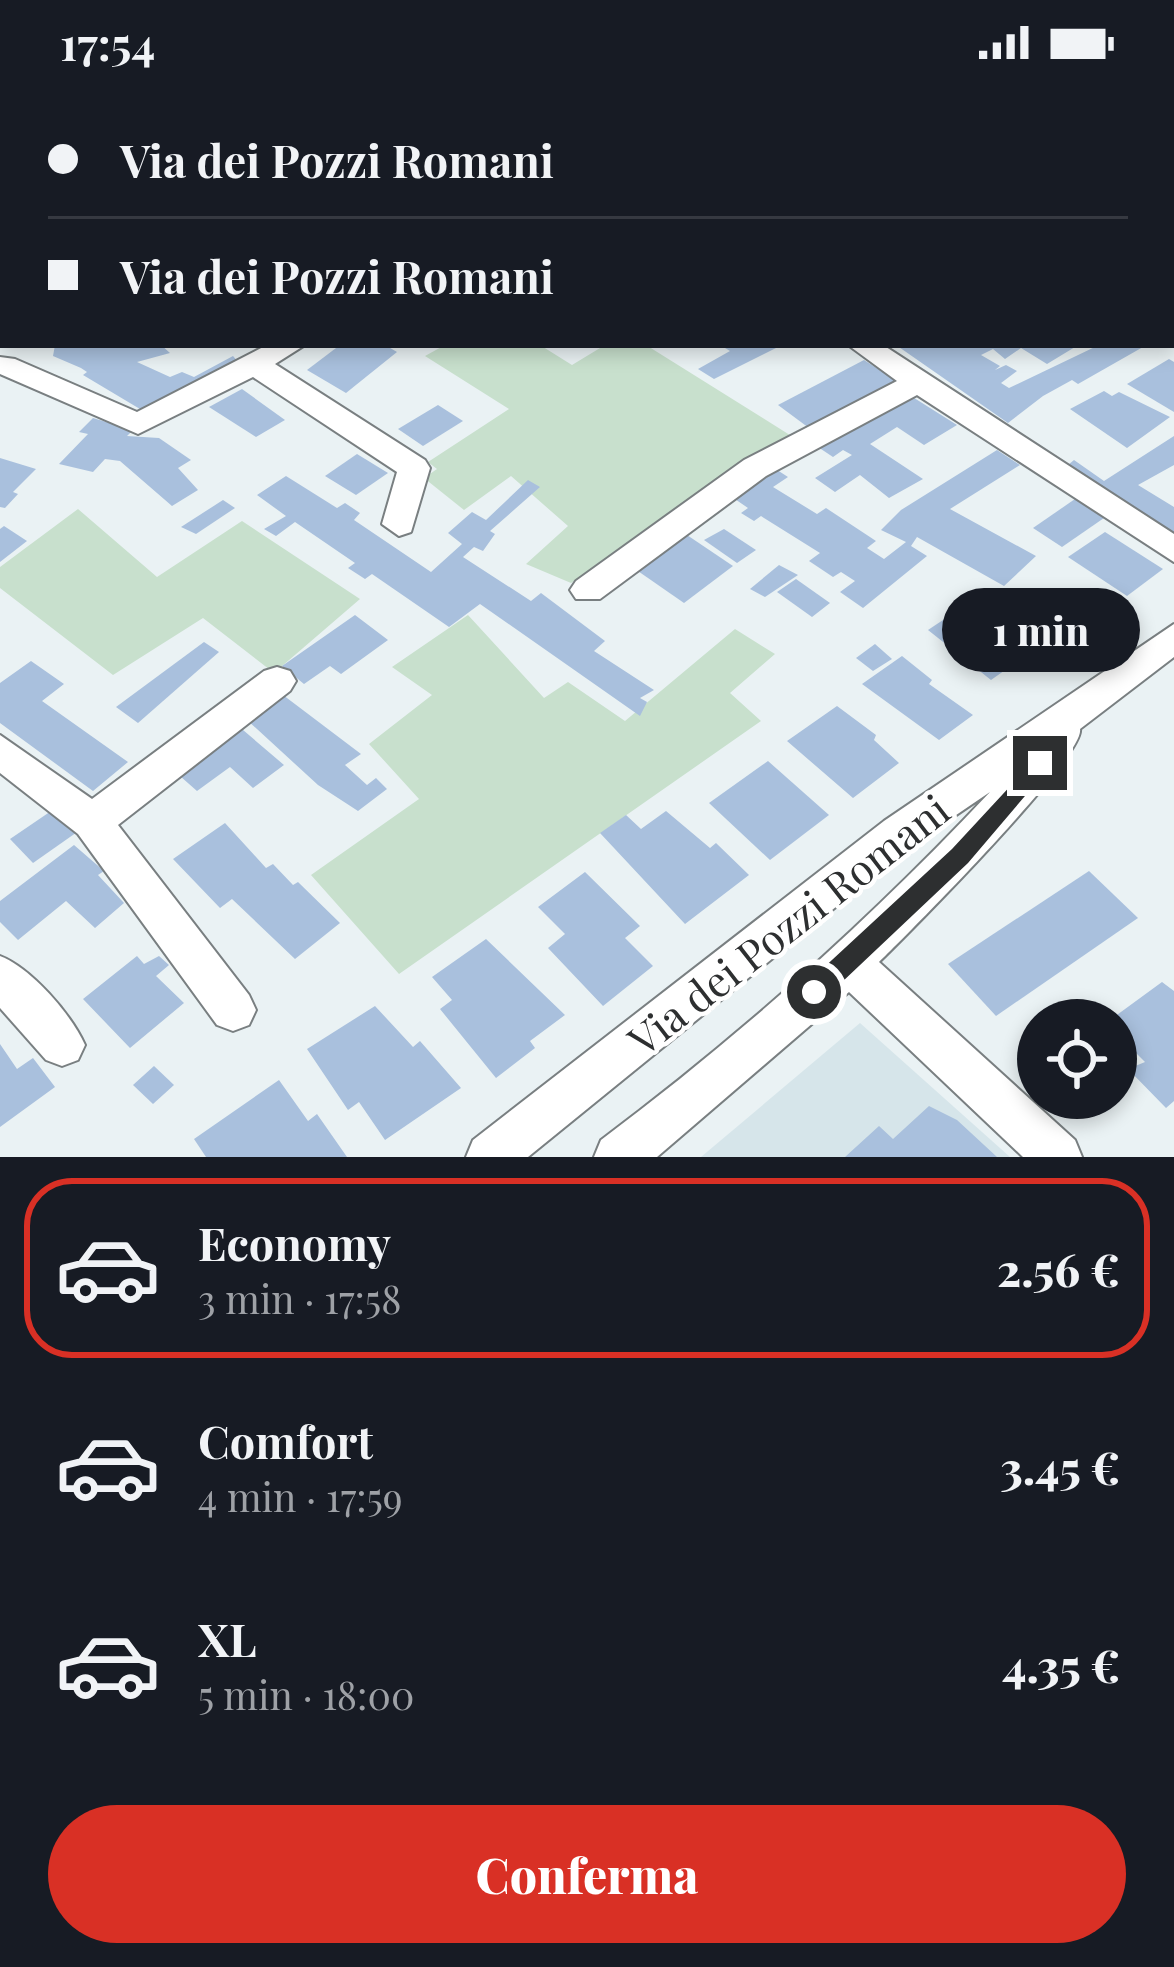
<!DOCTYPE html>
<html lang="it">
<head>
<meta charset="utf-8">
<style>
  body { margin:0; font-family:"Playfair Display",serif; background:#20242c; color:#f1f3f6; height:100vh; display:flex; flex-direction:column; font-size:45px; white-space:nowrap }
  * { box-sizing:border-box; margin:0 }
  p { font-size:39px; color:#9ea1a6 }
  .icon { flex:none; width:66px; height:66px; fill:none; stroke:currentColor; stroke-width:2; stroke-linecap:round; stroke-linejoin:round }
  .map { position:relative; height:1073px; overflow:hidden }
  .panel { display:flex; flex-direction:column; background:#171b24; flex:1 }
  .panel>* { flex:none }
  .banner { position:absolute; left:0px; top:0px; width:1176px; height:264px; box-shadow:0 6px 18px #0003; display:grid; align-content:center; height:264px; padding:0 48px; background:#171b24 }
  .controls { position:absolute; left:1017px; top:915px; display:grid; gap:24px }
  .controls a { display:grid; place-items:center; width:120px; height:120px; border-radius:50%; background:#171b24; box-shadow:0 6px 18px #0003; font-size:60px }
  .end { position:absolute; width:54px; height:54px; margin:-27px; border:15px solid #2d2f30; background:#fff; box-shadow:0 0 0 6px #fff }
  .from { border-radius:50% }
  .bubble { position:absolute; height:84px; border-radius:42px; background:#171b24; box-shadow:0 6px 18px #0003; font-size:39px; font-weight:800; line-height:84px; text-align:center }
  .banner b { display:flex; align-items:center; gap:42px; height:114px; font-size:45px }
  .banner b+b { border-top:3px solid #363941 }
  .banner i { width:30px; height:30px; background:#f1f3f6 }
  ul { padding:21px 0 0; list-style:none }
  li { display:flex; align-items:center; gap:36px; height:180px; margin:0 24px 18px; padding:0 24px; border:6px solid transparent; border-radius:48px }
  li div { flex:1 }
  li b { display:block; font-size:45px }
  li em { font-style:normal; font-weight:800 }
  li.on { border-color:#d93025 }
  li>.icon { width:108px; height:108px; stroke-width:1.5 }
  .button { display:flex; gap:24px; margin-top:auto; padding:24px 48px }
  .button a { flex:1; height:138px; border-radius:72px; background:#d93025; color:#fff; font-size:48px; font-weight:800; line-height:138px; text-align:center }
  .status { display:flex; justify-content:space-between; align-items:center; height:84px; padding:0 60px; background:#171b24; direction:ltr }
  .status svg { height:33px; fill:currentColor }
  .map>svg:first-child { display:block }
  .built { fill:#d6e5ea }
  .green { fill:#c8e0cd }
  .building { fill:#a9c0dd }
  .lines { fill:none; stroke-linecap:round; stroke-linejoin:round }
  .minor-casing { stroke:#797f81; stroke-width:4 }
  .minor { fill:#fff; fill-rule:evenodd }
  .route { fill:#2d2f30 }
  .labels { text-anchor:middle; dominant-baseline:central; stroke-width:9; stroke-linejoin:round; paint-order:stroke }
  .street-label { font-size:42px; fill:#2d2f30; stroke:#fff }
</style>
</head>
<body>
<div class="status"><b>17:54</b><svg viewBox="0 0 49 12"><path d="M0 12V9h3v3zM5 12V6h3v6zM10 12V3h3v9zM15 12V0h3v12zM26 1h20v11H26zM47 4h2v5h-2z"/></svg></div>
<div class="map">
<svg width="1174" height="1073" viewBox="0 0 1174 1073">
  <rect width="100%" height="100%" fill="#eaf2f4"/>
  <path class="built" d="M860,939L1010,1073H701Z"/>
  <g class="green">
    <path d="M445,261H540L572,281L605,261H646L793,353L571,499L526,480L568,442L511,392L464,426L424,394L437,385L428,378L509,325L425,272Z"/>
    <path d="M78,425L157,493L242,437L360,515L274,589L203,534L113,591L0,504V483Z"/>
    <path d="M468,531L544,614L568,598L625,637L735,545L775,570L730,609L761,637L399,890L311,791L419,715L369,660L432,611L392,583Z"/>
  </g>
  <g class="building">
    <path d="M55,261H161L170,269L137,278L170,293L182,288L194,293L233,272L239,279L145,328L83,291L87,288L81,284L53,272Z"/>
    <path d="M340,261H385L397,268L346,309L307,286Z"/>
    <path d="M730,261H782L714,295L698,285L730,267L725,264Z"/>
    <path d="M896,261L1075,263L1047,280L1021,264L1005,275L993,265L981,271L1000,282L995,286L1006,281L1017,287L1001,299L1009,304L1099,261L1143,263L1078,300L1072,296L1043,312L1008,339Z"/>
    <path d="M1169,275L1174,278V328L1127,300Z"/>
    <path d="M864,276L897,297L809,344L778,321Z"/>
    <path d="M242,305L285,336L256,353L209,323Z"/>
    <path d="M1104,307L1112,312L1119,308L1170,333L1127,364L1070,325Z"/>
    <path d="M911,312L957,341L924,361L897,343L870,360L923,395L889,414L860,391L835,408L815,394L852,371L843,366L833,373L815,361Z"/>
    <path d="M438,321L463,337L423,362L398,345Z"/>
    <path d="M93,334L133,346L127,352L159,354L191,376L178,384L198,406L172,422L120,377L105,375L93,388L59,380L88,350L79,348Z"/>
    <path d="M1174,352V381L1138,401L1174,423V450L1068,381L1074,376L1104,397Z"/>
    <path d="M997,366L1020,381L950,425L1036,472L1004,502L917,453L911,462L927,472L863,524L840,508L855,497L841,488L833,493L809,477L820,469L761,432L754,437L741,429L748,424L729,411L771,382L788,393L773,403L817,430L826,424L876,457L867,464L884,475L906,458L881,446L901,426Z"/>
    <path d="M357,370L388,389L356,411L325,392Z"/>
    <path d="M0,374L36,385L13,408L18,410L5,424L0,423Z"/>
    <path d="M286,392L337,424L345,419L360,429L354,436L431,488L462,460L448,449L472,428L486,436L528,396L540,403L490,447L495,450L483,467L474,463L463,473L531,517L541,509L605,557L594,567L654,606L640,614L647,618L640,632L480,520L449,543L372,490L365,495L348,484L355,479L295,438L276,452L264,445L286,432L257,411Z"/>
    <path d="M1075,415L1104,434L1062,463L1033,444Z"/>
    <path d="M223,416L235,424L196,450L181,443Z"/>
    <path d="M4,442L27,457L0,478V445Z"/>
    <path d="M724,445L756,466L737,479L704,456Z"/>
    <path d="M1105,448L1163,485L1127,512L1068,473Z"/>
    <path d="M684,449L733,482L684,519L635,485Z"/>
    <path d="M779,481L798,491L765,513L750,505Z"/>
    <path d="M796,495L830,519L812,533L777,508Z"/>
    <path d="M964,522L993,545L1032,567L991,596L928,546Z"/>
    <path d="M355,531L388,556L341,590L330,582L304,600L282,582Z"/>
    <path d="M204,558L219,568L138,639L116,623Z"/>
    <path d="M875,560L892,575L873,587L856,574Z"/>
    <path d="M902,572L932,596L929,600L973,631L939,656L862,600Z"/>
    <path d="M31,577L64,600L42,617L128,678L93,707L0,639V599Z"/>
    <path d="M283,611L361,670L345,681L367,701L376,694L387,705L358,727L318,701L246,635Z"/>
    <path d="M837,622L876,651L874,656L899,679L853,714L787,657Z"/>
    <path d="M236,640L284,681L253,704L230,683L197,707L172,685Z"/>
    <path d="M768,677L829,731L770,776L709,719Z"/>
    <path d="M57,723L80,746L33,779L10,755Z"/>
    <path d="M666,727L710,764L716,759L749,791L685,840L600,749L626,731L641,745Z"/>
    <path d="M225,739L266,784L273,780L293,801L298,798L340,839L295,875L232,815L220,824L173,775Z"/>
    <path d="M74,761L104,787L98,791L124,819L95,844L66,817L18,856L0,838V817Z"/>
    <path d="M1089,787L1138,834L996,932L948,880Z"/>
    <path d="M585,788L640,842L625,854L653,882L603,922L548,864L565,850L538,823Z"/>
    <path d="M486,855L565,931L530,957L535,964L496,994L440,925L452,916L432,893Z"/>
    <path d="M137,872L144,880L159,872L169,881L156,892L184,919L130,964L83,915Z"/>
    <path d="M1162,898L1174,907V1017L1166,1024L1128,985L1145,978L1116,949V936H1110Z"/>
    <path d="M375,922L413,963L420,957L461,1004L385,1056L359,1018L348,1026L307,965Z"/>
    <path d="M0,960L17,985L33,974L55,1003L0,1043Z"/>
    <path d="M154,982L174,1001L153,1020L133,1001Z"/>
    <path d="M279,996L308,1037L317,1030L347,1073H206L194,1055Z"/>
    <path d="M929,1022L957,1036L997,1073H845L879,1042L893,1055Z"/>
  </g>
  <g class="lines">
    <g class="minor-casing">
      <g id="minor">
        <path d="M0,0H20L21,3H3V9Z"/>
        <path d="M109,0H139L141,3H111Z"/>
        <path d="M214,0H241L212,3Z"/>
        <path d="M455,0H482L484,3H457Z"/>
        <path d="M622,0H650L620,3Z"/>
        <path d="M1174,71V87L1173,88V72Z"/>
        <path d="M0,159L3,160V176L0,175Z"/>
        <path d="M267,261H305L275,280L425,376L430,384L411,448L399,452L382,440L397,388L253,293L138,350L0,290V273L15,275L137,328Z"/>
        <path d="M848,261H883L1174,450V478L917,311L766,392L600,515H576L570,506L576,497L744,376L897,297Z"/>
        <path d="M1174,540V573L1080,645C1086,671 909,849 879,878L1075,1056L1082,1073H1023L849,908L657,1073H594L601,1056C741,951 870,836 990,708L912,761L528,1073H466L473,1056L884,737Z"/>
        <path d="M277,583L290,587L296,597L290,607L118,741L249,911L256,926L249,941L233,947L217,941L78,750L0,689V651L92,715L264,587Z"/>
        <path d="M0,872C31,884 71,930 85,961L78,976L62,982L46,976L0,924Z"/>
      </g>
    </g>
    <use href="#minor" class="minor"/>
  </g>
  <path class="route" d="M1040,670L1048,673V685L968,779L823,916H806V900L952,765Z"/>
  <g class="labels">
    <g class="street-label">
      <text transform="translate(788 840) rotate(-38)">Via dei Pozzi Romani</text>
    </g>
  </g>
</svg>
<div class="controls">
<a><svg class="icon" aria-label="locate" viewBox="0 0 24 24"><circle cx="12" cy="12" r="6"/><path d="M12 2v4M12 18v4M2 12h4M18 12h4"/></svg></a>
</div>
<i class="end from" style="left:814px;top:908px"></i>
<i class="end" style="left:1040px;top:679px"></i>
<div class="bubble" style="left:942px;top:504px;width:198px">1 min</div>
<div class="banner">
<b><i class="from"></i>Via dei Pozzi Romani</b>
<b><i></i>Via dei Pozzi Romani</b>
</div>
</div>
<section class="panel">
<ul>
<li class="on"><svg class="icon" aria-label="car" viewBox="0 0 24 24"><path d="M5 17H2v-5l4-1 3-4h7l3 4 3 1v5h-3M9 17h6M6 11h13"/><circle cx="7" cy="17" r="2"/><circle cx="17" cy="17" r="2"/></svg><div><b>Economy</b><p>3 min · 17:58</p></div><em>2.56 €</em></li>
<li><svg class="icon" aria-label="car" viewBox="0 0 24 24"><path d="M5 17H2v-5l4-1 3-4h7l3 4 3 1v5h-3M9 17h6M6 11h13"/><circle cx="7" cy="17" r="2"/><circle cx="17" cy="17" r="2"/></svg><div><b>Comfort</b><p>4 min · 17:59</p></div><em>3.45 €</em></li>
<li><svg class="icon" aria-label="car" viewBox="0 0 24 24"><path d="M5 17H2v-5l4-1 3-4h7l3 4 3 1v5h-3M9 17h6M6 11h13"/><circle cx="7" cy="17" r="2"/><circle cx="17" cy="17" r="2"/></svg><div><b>XL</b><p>5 min · 18:00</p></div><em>4.35 €</em></li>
</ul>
<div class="button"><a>Conferma</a></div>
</section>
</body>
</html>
